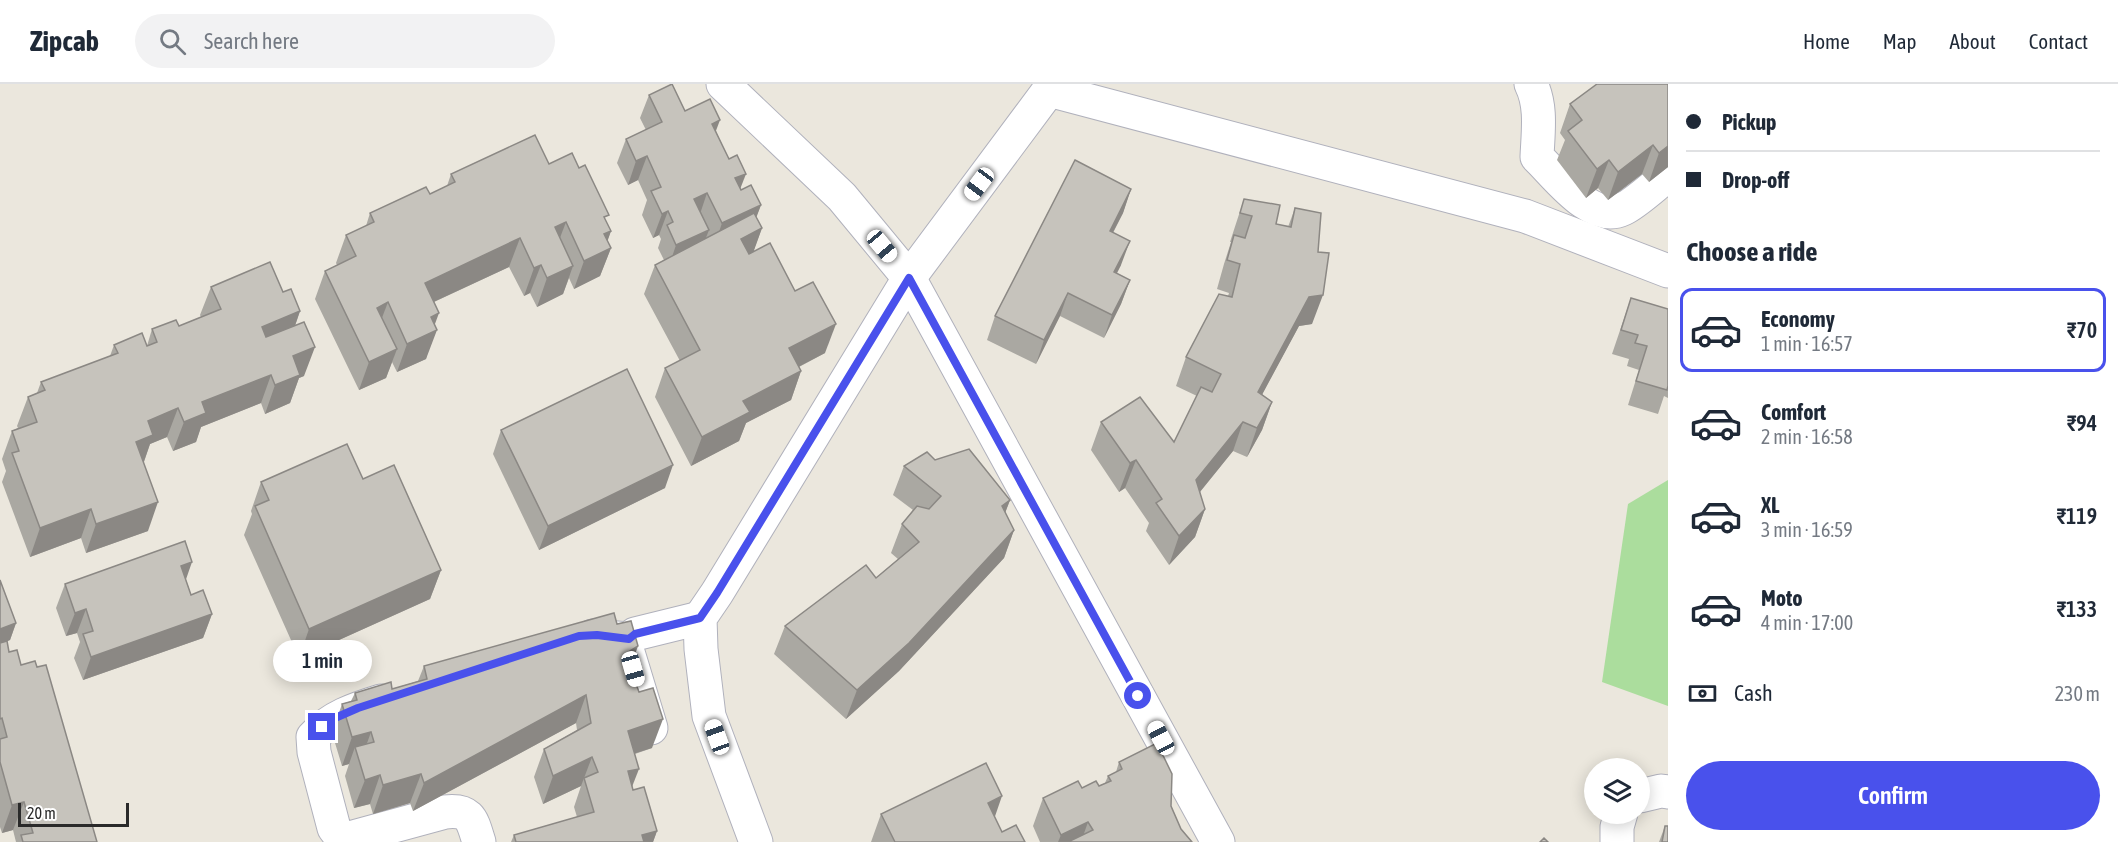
<!DOCTYPE html>
<html lang="en">
<head>
<meta charset="utf-8">
<style>
  body { margin:0; font-family:"Asap Condensed",sans-serif; background:#f2f2f3; color:#1f2937; height:100vh; display:flex; flex-direction:column; font-size:22px; white-space:nowrap }
  * { box-sizing:border-box; margin:0 }
  p { font-size:20px; color:#747a83 }
  .icon { flex:none; width:33px; height:33px; fill:none; stroke:currentColor; stroke-width:2; stroke-linecap:round; stroke-linejoin:round }
  .map { position:relative; flex:1; overflow:hidden }
  .details { display:flex; flex-direction:column; background:#fff; width:450px }
  .details>* { flex:none }
  .banner { display:grid; align-content:center; height:132px; padding:0 18px; background:#fff }
  .fabs { position:absolute; left:1584px; top:674px; display:grid; gap:12px }
  .fabs a { display:grid; place-items:center; width:66px; height:66px; border-radius:50%; background:#fff; box-shadow:0 3px 15px #0003; font-size:30px }
  .scale { position:absolute; left:18px; bottom:15px; width:111px; box-sizing:border-box; padding-left:6px; border:3px solid #2a2a2a; border-top:0; font-size:16px; line-height:21px; white-space:nowrap; color:#2a2a2a; -webkit-text-stroke:4px #fff; paint-order:stroke }
  .end { position:absolute; width:27px; height:27px; margin:-14px; border:8px solid #4951ec; background:#fff; box-shadow:0 0 0 3px #fff }
  .from { border-radius:50% }
  .bubble { position:absolute; height:42px; border-radius:21px; background:#fff; box-shadow:0 3px 15px #0003; font-size:20px; font-weight:600; line-height:42px; text-align:center }
  .car { position:absolute; width:18px; height:36px; margin:-18px -9px; border-radius:8px; box-shadow:0 0 4px 2px #0007; background:linear-gradient(#fff 24%,#345 0 40%,#fff 0 76%,#345 0 86%,#fff 0) }
  .banner b { display:flex; align-items:center; gap:21px; height:57px; font-size:22px }
  .banner b+b { border-top:2px solid #e0e1e3 }
  .banner i { width:15px; height:15px; background:#1f2937 }
  ul { padding:0; list-style:none }
  li { display:flex; align-items:center; gap:18px; height:84px; margin:0 12px 9px; padding:0 6px; border:3px solid transparent; border-radius:12px }
  li div { flex:1 }
  li b { display:block; font-size:22px }
  li em { font-style:normal; font-weight:600 }
  li.active { border-color:#4951ec }
  li>.icon { width:54px; height:54px; stroke-width:1.5 }
  h2 { padding:0 18px; font-size:27px; line-height:72px }
  .pay { display:flex; align-items:center; gap:15px; height:66px; padding:0 18px; font-size:22px }
  .pay p { margin-inline-start:auto }
  .action { display:flex; gap:12px; margin-top:auto; padding:12px 18px }
  .action a { flex:1; height:69px; border-radius:36px; background:#4951ec; color:#fff; font-size:24px; font-weight:600; line-height:69px; text-align:center }
  header { display:flex; align-items:center; gap:36px; box-sizing:border-box; height:84px; padding:0 30px; background:#fff; border-bottom:2px solid #e0e1e3 }
  header strong { font-size:28px }
  nav { display:flex; gap:33px; margin-inline-start:auto; font-size:21px }
  .search { width:420px; height:54px; background:#f2f2f3; display:flex; align-items:center; gap:15px; box-sizing:border-box; padding:0 21px; border-radius:33px; color:#747a83; font-size:22px }
  main { display:flex; flex:1; min-height:0 }
  .map>svg:first-child { display:block }
  .green { fill:#abdd9d }
  .lines { fill:none; stroke-linecap:round; stroke-linejoin:round }
  .minor-casing { stroke:#b0b1bc; stroke-width:35 }
  .minor { stroke:#fff; stroke-width:33 }
  .wall { fill:#aaa8a2 }
  .shaded-wall { fill:#8b8884 }
  .building { fill:#c6c3bc; stroke:#8b8884; stroke-width:1.5 }
  .route { stroke:#4951ec; stroke-width:8 }
</style>
</head>
<body>
<header>
<strong>Zipcab</strong>
<div class="search"><svg class="icon" aria-label="search" viewBox="0 0 24 24"><circle cx="10" cy="10" r="6"/><path d="M15 15l6 6"/></svg>Search here</div>
<nav><a>Home</a><a>Map</a><a>About</a><a>Contact</a></nav>
</header>
<main>
<div class="map">
<svg width="1668" height="758" viewBox="0 0 1668 758">
  <rect width="100%" height="100%" fill="#ebe7dd"/>
  <path class="green" d="M1668,396V622L1602,598L1628,420Z"/>
  <g class="lines">
    <g class="minor-casing">
      <g id="minor">
        <path d="M723,0L842,113L909,194L1218,758"/>
        <path d="M1531,0C1542,22 1538,48 1537,73C1557,92 1591,140 1623,125C1636,119 1656,100 1668,91"/>
        <path d="M1049,6L1525,132L1668,187"/>
        <path d="M593,552L629,555L635,550L700,534"/>
        <path d="M629,555L627,565L651,644"/>
        <path d="M381,617C355,625 331,633 313,653L314,668L334,744L340,752L350,754L445,728C471,725 472,736 479,758"/>
        <path d="M1640,712L1661,707L1668,708"/>
        <path d="M756,758L709,632L701,565L700,534L717,509L909,194L1049,6L1050,0"/>
        <path d="M1617,758V743L1621,729"/>
      </g>
    </g>
    <use href="#minor" class="minor"/>
  </g>
  <g class="wall">
    <path d="M1668,0V83L1649,98L1642,90L1608,116L1598,104L1586,114L1557,76L1565,56L1560,49L1570,20Z"/>
    <path d="M649,11L685,27L716,47L741,106L761,121L756,133L762,144L753,168L825,269L799,283L801,287L791,316L746,339L739,357L691,382L655,313L665,284L680,277L644,210L655,181L664,176L658,164L661,155L659,151L653,154L642,131L647,116L638,96L628,101L617,79L626,55L646,46L640,34Z"/>
    <path d="M549,80L606,137L611,147L607,157L611,164L600,192L574,205L569,194L563,210L537,223L530,209L524,212L509,183L434,218V241L426,275L397,288L392,278L386,294L359,306L315,215L325,187L337,181L336,179L346,151L366,142L370,129L430,110L447,102L451,90Z"/>
    <path d="M1131,105L1123,129L1113,149L1121,181L1117,189L1130,196L1121,220L1104,254L1060,232L1036,280L987,256L995,232Z"/>
    <path d="M1244,115L1276,140L1288,143L1295,124L1318,168L1312,240L1299,242L1262,310L1272,318L1262,346L1247,373L1233,367L1200,408L1205,425L1195,453L1169,481L1146,447L1149,439L1125,404L1119,408L1091,366L1101,338L1174,358L1197,312L1176,302L1186,273L1228,212L1229,209L1217,205L1224,180L1231,158H1230Z"/>
    <path d="M211,203L283,208L300,227L295,242L304,292L299,294L290,319L265,330L261,319L201,343L196,358L173,367L167,353L150,360L144,378L148,447L86,469L81,454L30,473L2,398L6,387L2,375L12,347L18,344L17,342L28,313L37,309L41,298L110,272L114,261L147,262L152,245L179,242L201,233L200,231Z"/>
    <path d="M1631,214L1668,225V314L1664,312L1658,330L1628,321L1639,286L1627,282L1629,275L1612,270Z"/>
    <path d="M501,346L665,404L539,466L493,370Z"/>
    <path d="M935,376L1010,416L1005,429L1014,446L1004,474L899,587L846,635L774,570L785,542L876,494L898,475L891,469L902,440L913,426L893,411L904,382Z"/>
    <path d="M363,395L441,486L430,515L299,574L244,451L252,430L251,427L261,398Z"/>
    <path d="M0,496L16,539L10,556L3,559L9,568L21,581L97,758H16L13,746L2,749L0,743Z"/>
    <path d="M186,496L191,511L212,530L203,554L83,596L74,574L80,558L77,549L66,552L56,524L65,500Z"/>
    <path d="M424,582L630,585L652,664L635,670L632,702L633,706L657,747L653,758H511L514,751L577,733L574,723L581,702L543,720L534,693L544,665L577,646L576,639L413,727L410,719L373,730L370,720L354,724L345,692L349,680L342,682L332,649L342,620L351,617L355,609L392,605L418,597Z"/>
    <path d="M1119,678L1171,722L1181,745L1192,758H1040L1033,742L1043,714L1082,704L1099,702L1105,699L1108,692L1116,688Z"/>
    <path d="M881,730L995,734L1002,748L1025,758H871Z"/>
    <path d="M1665,742L1668,758H1659Z"/>
  </g>
  <g class="shaded-wall">
    <path d="M720,36L711,60L712,40Z"/>
    <path d="M1653,61L1642,90L1608,116L1618,88Z"/>
    <path d="M1668,62V83L1649,98L1659,69Z"/>
    <path d="M647,72L638,96L628,101L636,77Z"/>
    <path d="M1609,76L1598,104L1586,114L1597,85Z"/>
    <path d="M746,90L737,113L735,94Z"/>
    <path d="M1131,105L1123,129L1101,171L1110,147Z"/>
    <path d="M707,109L699,133L694,115Z"/>
    <path d="M761,121L752,145L714,163L722,139Z"/>
    <path d="M668,127L659,151L653,154L662,130Z"/>
    <path d="M566,138L555,167V143Z"/>
    <path d="M762,144L752,172L731,183L741,155Z"/>
    <path d="M709,146L700,169L668,185L676,161Z"/>
    <path d="M611,147L604,167L611,164L600,192L574,205L584,177L604,150Z"/>
    <path d="M520,154L509,183L414,227L425,199Z"/>
    <path d="M1130,157L1121,181L1105,212L1114,188Z"/>
    <path d="M541,181L530,209L524,212L534,184Z"/>
    <path d="M573,182L563,210L537,223L547,194Z"/>
    <path d="M1130,196L1121,220L1104,254L1112,231Z"/>
    <path d="M1068,209L1060,232L1036,280L1044,256Z"/>
    <path d="M1323,211L1312,240L1299,242L1248,337L1258,308L1309,213Z"/>
    <path d="M388,218L377,247V224Z"/>
    <path d="M300,227L290,256L252,272L262,243Z"/>
    <path d="M439,229L432,248L437,246L426,275L397,288L407,260L431,233Z"/>
    <path d="M836,240L825,269L779,293L789,264Z"/>
    <path d="M315,263L304,292L299,294L290,319L265,330L275,301L293,272Z"/>
    <path d="M397,265L386,294L359,306L369,278Z"/>
    <path d="M801,287L791,316L746,339L739,357L691,382L702,353L743,317Z"/>
    <path d="M271,291L261,319L201,343L196,358L173,367L184,338L202,318Z"/>
    <path d="M1272,318L1262,346L1247,373L1257,344Z"/>
    <path d="M178,324L167,353L150,360L143,380L136,358L148,337Z"/>
    <path d="M1243,338L1233,367L1186,425L1196,396Z"/>
    <path d="M1136,376L1125,404L1119,408L1130,379Z"/>
    <path d="M673,381L665,404L539,466L548,442Z"/>
    <path d="M1010,416L999,445L1002,422Z"/>
    <path d="M158,418L148,447L86,469L96,440Z"/>
    <path d="M91,425L81,454L30,473L40,444Z"/>
    <path d="M1205,425L1195,453L1169,481L1179,452Z"/>
    <path d="M1014,446L1004,474L899,587L846,635L857,606Z"/>
    <path d="M192,478L184,501L181,482Z"/>
    <path d="M441,486L430,515L299,574L309,545Z"/>
    <path d="M86,525L77,549L66,552L75,529Z"/>
    <path d="M212,530L203,554L83,596L91,573Z"/>
    <path d="M16,539L10,556L0,560V545Z"/>
    <path d="M638,562L628,591L625,570Z"/>
    <path d="M586,611L576,639L413,727L424,699Z"/>
    <path d="M663,635L652,664L617,675L628,647Z"/>
    <path d="M371,648L361,676L355,663L349,680L342,682L352,653Z"/>
    <path d="M592,673L581,702L543,720L553,692Z"/>
    <path d="M639,685L628,713V687Z"/>
    <path d="M421,690L410,719L373,730L383,701Z"/>
    <path d="M380,691L370,720L354,724L365,696Z"/>
    <path d="M1002,712L992,741L988,719Z"/>
    <path d="M24,718L13,746L2,749L12,721Z"/>
    <path d="M1088,738L1081,758H1058L1061,751Z"/>
    <path d="M657,747L653,758H639L642,751Z"/>
  </g>
  <g class="building">
    <path d="M672,0L685,27L710,15L720,36L712,40L729,75L737,71L746,90L735,94L741,106L751,101L761,121L722,139L707,109L694,115L709,146L676,161L667,141L673,138L668,127L662,130L651,107L661,103L647,72L636,77L626,55L662,38L649,11Z"/>
    <path d="M1597,0H1668V62L1659,69L1653,61L1618,88L1609,76L1597,85L1568,47L1582,36L1570,20Z"/>
    <path d="M535,51L549,80L572,69L579,84L585,81L609,131L604,133L611,147L604,150L611,164L584,177L566,138L555,143L573,182L547,194L541,181L534,184L520,154L425,199L439,229L431,233L437,246L407,260L388,218L377,224L397,265L369,278L325,187L356,172L346,151L374,138L370,129L426,103L430,110L455,98L451,90Z"/>
    <path d="M1075,76L1131,105L1110,147L1130,157L1114,188L1130,196L1112,231L1068,209L1044,256L995,232Z"/>
    <path d="M1244,115L1280,121L1276,140L1291,143L1295,124L1321,129L1318,168L1329,169L1323,211L1309,213L1258,308L1272,318L1257,344L1243,338L1196,396L1205,425L1179,452L1156,419L1162,415L1136,376L1130,379L1101,338L1140,313L1174,358L1201,303L1212,308L1221,290L1186,273L1219,210L1232,213L1240,180L1227,176L1234,151L1245,154L1252,132L1240,129Z"/>
    <path d="M754,129L762,144L741,155L749,170L770,159L795,207L813,198L836,240L789,264L801,287L743,317L750,328L702,353L665,284L700,266L655,181Z"/>
    <path d="M270,178L283,208L291,205L300,227L262,243L266,253L304,238L315,263L293,272L300,291L275,301L271,291L202,318L206,329L184,338L178,324L148,337L153,351L136,358L158,418L96,440L91,425L40,444L12,369L19,367L12,347L37,338L28,313L45,306L41,298L118,269L114,261L142,249L147,262L157,258L152,245L176,236L179,242L221,225L211,203Z"/>
    <path d="M1631,214L1668,225V302L1667,306L1636,297L1647,262L1635,259L1638,251L1621,246Z"/>
    <path d="M627,285L673,381L548,442L501,346Z"/>
    <path d="M347,360L363,395L394,381L441,486L309,545L255,422L269,416L261,398Z"/>
    <path d="M969,365L1010,416L1002,422L1014,446L909,559L857,606L785,542L866,481L876,494L919,458L902,440L917,422L929,425L941,412L904,382L927,368L935,376Z"/>
    <path d="M185,457L192,478L181,482L191,511L203,506L212,530L91,573L83,550L93,547L86,525L75,529L65,500Z"/>
    <path d="M0,496L16,539L0,545Z"/>
    <path d="M614,529L617,540L631,537L638,562L625,570L639,608L653,604L663,635L628,647L639,685L628,687L633,706L644,703L657,747L642,751L644,758H516L514,751L594,728L584,694L598,688L592,673L553,692L544,665L591,639L586,611L424,699L421,690L383,701L380,691L365,696L355,663L374,658L371,648L352,653L342,620L357,616L355,609L391,598L392,605L427,595L424,582Z"/>
    <path d="M7,557L9,568L17,566L21,581L35,577L37,583L46,581L97,758H23L21,751L33,749L24,718L12,721L0,678V655L7,653L2,634L0,635V559Z"/>
    <path d="M1157,659L1172,690L1171,722L1181,745L1192,758H1068L1093,746L1088,738L1061,751L1043,714L1078,697L1082,704L1096,697L1099,702L1111,697L1108,692L1122,685L1119,678Z"/>
    <path d="M986,679L1002,712L988,719L1002,748L1016,741L1025,758H895L881,730Z"/>
    <path d="M1665,742H1668V758H1662Z"/>
    <path d="M1544,754L1548,758H1540Z"/>
  </g>
  <g class="lines">
    <path class="route" d="M322,643L335,634L358,624L579,552L597,551L629,555L635,550L700,534L717,509L909,194L1138,612"/>
  </g>
</svg>
<div class="fabs">
<a><svg class="icon" aria-label="layers" viewBox="0 0 24 24"><path d="M12 4l9 5-9 5-9-5zM3 14l9 5 9-5"/></svg></a>
</div>
<div class="scale">20 m</div>
<i class="end from" style="left:1138px;top:612px"></i>
<i class="end" style="left:322px;top:643px"></i>
<div class="bubble" style="left:273px;top:556px;width:99px">1 min</div>
<i class="car" style="left:979px;top:100px;rotate:217deg"></i>
<i class="car" style="left:882px;top:162px;rotate:140deg"></i>
<i class="car" style="left:633px;top:585px;rotate:164deg"></i>
<i class="car" style="left:717px;top:653px;rotate:340deg"></i>
<i class="car" style="left:1161px;top:654px;rotate:332deg"></i>
</div>
<section class="details">
<div class="banner">
<b><i class="from"></i>Pickup</b>
<b><i></i>Drop-off</b>
</div>
<h2>Choose a ride</h2>
<ul>
<li class="active"><svg class="icon" aria-label="car" viewBox="0 0 24 24"><path d="M5 17H2v-5l4-1 3-4h7l3 4 3 1v5h-3M9 17h6M6 11h13"/><circle cx="7" cy="17" r="2"/><circle cx="17" cy="17" r="2"/></svg><div><b>Economy</b><p>1 min · 16:57</p></div><em>₹70</em></li>
<li><svg class="icon" aria-label="car" viewBox="0 0 24 24"><path d="M5 17H2v-5l4-1 3-4h7l3 4 3 1v5h-3M9 17h6M6 11h13"/><circle cx="7" cy="17" r="2"/><circle cx="17" cy="17" r="2"/></svg><div><b>Comfort</b><p>2 min · 16:58</p></div><em>₹94</em></li>
<li><svg class="icon" aria-label="car" viewBox="0 0 24 24"><path d="M5 17H2v-5l4-1 3-4h7l3 4 3 1v5h-3M9 17h6M6 11h13"/><circle cx="7" cy="17" r="2"/><circle cx="17" cy="17" r="2"/></svg><div><b>XL</b><p>3 min · 16:59</p></div><em>₹119</em></li>
<li><svg class="icon" aria-label="car" viewBox="0 0 24 24"><path d="M5 17H2v-5l4-1 3-4h7l3 4 3 1v5h-3M9 17h6M6 11h13"/><circle cx="7" cy="17" r="2"/><circle cx="17" cy="17" r="2"/></svg><div><b>Moto</b><p>4 min · 17:00</p></div><em>₹133</em></li>
</ul>
<div class="pay"><svg class="icon" aria-label="cash" viewBox="0 0 24 24"><path d="M3 7h18v10H3z"/><circle cx="12" cy="12" r="2"/></svg>Cash<p>230 m</p></div>
<div class="action"><a>Confirm</a></div>
</section>
</main>
</body>
</html>
